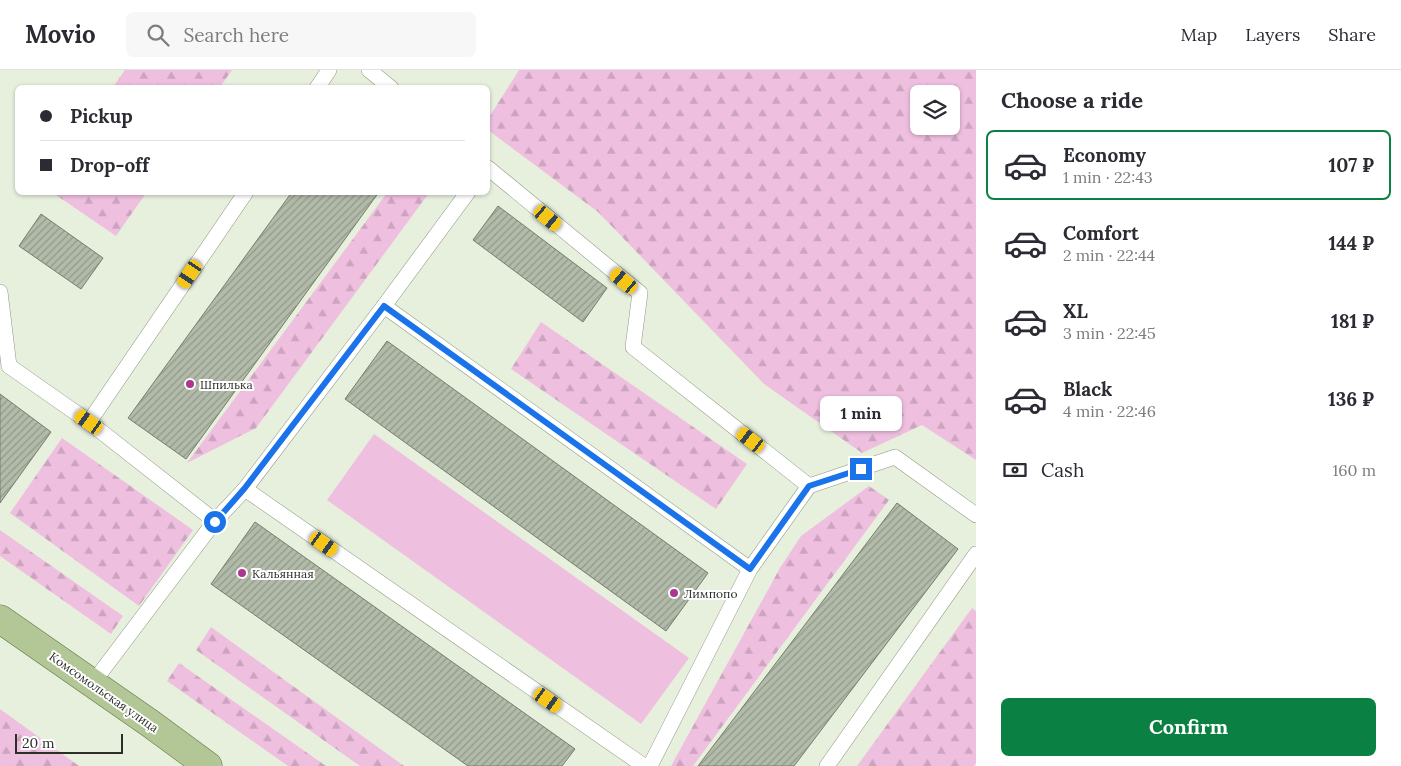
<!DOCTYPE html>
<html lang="en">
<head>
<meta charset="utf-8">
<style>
  body { margin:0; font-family:Lora,serif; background:#f7f7f7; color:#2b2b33; height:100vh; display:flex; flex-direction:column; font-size:19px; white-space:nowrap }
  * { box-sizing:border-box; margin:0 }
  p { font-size:16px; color:#7c7c81 }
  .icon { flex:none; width:28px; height:28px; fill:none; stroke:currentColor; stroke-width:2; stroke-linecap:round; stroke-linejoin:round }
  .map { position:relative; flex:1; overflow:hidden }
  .drawer { display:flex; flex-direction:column; background:#fff; width:425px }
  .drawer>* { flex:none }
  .hud { position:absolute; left:15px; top:15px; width:475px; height:110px; border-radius:8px; box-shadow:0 1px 4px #0004; display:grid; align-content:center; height:110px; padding:0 25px; background:#fff }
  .buttons { position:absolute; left:910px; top:15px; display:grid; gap:10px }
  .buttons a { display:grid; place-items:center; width:50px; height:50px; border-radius:8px; background:#fff; box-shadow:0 1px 4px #0004; font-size:25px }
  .scale { position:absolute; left:15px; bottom:12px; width:108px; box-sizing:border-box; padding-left:5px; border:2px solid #2b2f28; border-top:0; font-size:14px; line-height:18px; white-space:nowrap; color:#2b2f28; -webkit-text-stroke:4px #fff; paint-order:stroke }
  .end { position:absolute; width:22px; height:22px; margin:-11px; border:6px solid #1a73e8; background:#fff; box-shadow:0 0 0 2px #fff }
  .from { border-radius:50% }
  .bubble { position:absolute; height:35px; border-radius:8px; background:#fff; box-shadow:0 1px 4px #0004; font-size:16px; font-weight:700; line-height:35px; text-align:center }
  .car { position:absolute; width:15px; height:30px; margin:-15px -8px; border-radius:6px; box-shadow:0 0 4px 1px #0007; background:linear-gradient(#f5c518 24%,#345 0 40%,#f5c518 0 76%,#345 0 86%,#f5c518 0) }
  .hud b { display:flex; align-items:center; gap:18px; height:48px; font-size:19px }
  .hud b+b { border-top:1px solid #e1e1e2 }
  .hud i { width:12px; height:12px; background:#2b2b33 }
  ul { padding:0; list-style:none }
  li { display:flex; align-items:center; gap:15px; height:70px; margin:0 10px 8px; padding:0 15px; border:2px solid transparent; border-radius:8px }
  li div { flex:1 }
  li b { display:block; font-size:19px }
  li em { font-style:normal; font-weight:700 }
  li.current { border-color:#0b8043 }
  li>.icon { width:45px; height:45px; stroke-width:1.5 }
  h2 { padding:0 25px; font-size:22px; line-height:60px }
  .pay { display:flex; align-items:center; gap:12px; height:55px; padding:0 25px; font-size:19px }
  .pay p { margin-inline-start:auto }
  .primary-button { display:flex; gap:10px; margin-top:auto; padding:10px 25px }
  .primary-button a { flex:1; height:58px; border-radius:8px; background:#0b8043; color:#fff; font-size:20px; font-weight:700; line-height:58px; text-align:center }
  header { display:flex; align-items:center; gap:30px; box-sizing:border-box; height:70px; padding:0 25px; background:#fff; border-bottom:1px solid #e1e1e2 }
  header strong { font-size:24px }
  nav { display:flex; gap:28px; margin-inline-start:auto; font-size:18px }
  .search { width:350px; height:45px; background:#f7f7f7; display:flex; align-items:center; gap:12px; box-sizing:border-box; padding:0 18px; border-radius:8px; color:#7c7c81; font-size:19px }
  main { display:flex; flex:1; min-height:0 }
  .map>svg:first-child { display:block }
  .forest { fill:url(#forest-firs); fill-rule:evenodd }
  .green { fill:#efbfdf }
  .building { fill:url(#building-hatch); stroke:#747c6b }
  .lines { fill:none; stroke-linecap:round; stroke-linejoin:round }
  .lane-casing { stroke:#8e9685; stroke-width:16 }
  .primary-casing { stroke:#617842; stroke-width:29 }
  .lane { stroke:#fff; stroke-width:15 }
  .primary { stroke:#b2c696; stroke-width:28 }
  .route { stroke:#1a73e8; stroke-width:6 }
  .poi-dot { fill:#ac3790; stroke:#fff; stroke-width:2 }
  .labels { text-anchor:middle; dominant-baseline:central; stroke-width:4; stroke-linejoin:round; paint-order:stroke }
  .poi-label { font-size:12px; fill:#2b2f28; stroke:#fff; text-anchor:start }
  .street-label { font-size:12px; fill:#2b2f28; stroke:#fff }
</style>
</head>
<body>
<header>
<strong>Movio</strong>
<div class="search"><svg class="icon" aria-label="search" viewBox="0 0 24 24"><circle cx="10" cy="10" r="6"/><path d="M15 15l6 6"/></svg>Search here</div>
<nav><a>Map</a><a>Layers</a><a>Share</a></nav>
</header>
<main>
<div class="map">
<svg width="976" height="696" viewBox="0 0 976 696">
  <defs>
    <pattern id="forest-firs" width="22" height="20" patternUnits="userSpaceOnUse" patternTransform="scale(1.25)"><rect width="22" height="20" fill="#efbfdf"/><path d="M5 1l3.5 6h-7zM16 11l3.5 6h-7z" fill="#cda4bf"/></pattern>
    <pattern id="building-hatch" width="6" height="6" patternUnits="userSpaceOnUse" patternTransform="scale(1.25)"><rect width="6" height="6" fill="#b2bba9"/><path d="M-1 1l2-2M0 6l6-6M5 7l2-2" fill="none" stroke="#91988a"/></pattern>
  </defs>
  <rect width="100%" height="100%" fill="#e7f0dd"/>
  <g class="forest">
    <path d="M125,0H232L220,17H113Z"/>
    <path d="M519,0H976V390L922,355L862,383L764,314L598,142L488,60V49ZM919,24H951V56H919Z"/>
    <path d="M53,123H146L116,166Z"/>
    <path d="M387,123H429L256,358L187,393Z"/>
    <path d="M541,252L747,394L716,439L511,299Z"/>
    <path d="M62,368L193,460L139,536L10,443Z"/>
    <path d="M869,416L889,430L693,696H671L780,498L801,466Z"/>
    <path d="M0,460L123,546L111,564L0,486Z"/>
    <path d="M972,538L976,541V693L974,696H857Z"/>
    <path d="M211,557L404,696H360L196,580Z"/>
    <path d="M179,593L326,696H288L167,611Z"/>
    <path d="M0,639L79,696H0Z"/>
  </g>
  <path class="green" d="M374,364L689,588L641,654L327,430Z"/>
  <g class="building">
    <path d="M292,122H379L186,389L128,348Z"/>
    <path d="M498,136L607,218L583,252L473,170Z"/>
    <path d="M41,144L103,188L81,219L19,176Z"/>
    <path d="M387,271L708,503L666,561L345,329Z"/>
    <path d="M0,324L51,362L0,433Z"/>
    <path d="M897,433L958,479L794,696H698Z"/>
    <path d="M255,452L575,679L562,696H468L211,514Z"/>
  </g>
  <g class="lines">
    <g class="lane-casing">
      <g id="lane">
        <path d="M369,0L391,18"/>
        <path d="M317,18L329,0"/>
        <path d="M488,98L640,223L633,277L809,416"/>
        <path d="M0,222L9,296L89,352L215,451"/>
        <path d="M384,236L750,499"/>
        <path d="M89,352L246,122"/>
        <path d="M245,419L644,696"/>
        <path d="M92,614L215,451L245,419L384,236L468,122"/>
        <path d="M650,696L750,499L809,416L895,387L976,445"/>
        <path d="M827,696L976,484"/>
      </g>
    </g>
    <g class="primary-casing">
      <path id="primary" d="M0,549L151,654L208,696"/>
    </g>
    <use href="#lane" class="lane"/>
    <use href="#primary" class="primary"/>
  </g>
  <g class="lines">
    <path class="route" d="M215,452L244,419L384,236L750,499L809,416L861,399"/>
  </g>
  <g class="poi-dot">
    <circle cx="190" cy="314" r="5"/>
    <circle cx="242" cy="503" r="5"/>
    <circle cx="674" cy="523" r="5"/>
  </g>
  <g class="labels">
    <g class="poi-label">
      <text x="200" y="314">Шпилька</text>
      <text x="252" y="503">Кальянная</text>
      <text x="684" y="523">Лимпопо</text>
    </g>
    <g class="street-label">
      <text transform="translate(104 622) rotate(35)">Комсомольская улица</text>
    </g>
  </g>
</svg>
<div class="buttons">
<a><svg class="icon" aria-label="layers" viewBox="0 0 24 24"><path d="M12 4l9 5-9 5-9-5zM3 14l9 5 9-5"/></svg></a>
</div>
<div class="scale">20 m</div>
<i class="end from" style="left:215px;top:452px"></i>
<i class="end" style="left:861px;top:399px"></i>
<div class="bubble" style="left:820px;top:326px;width:82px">1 min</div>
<i class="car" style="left:548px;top:148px;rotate:130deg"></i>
<i class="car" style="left:190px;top:204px;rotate:214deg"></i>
<i class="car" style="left:624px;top:211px;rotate:310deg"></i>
<i class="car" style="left:89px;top:352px;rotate:305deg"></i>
<i class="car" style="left:751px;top:370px;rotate:308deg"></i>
<i class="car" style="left:324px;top:474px;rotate:125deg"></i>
<i class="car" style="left:548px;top:630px;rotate:125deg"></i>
<div class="hud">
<b><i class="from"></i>Pickup</b>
<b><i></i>Drop-off</b>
</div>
</div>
<section class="drawer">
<h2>Choose a ride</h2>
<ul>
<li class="current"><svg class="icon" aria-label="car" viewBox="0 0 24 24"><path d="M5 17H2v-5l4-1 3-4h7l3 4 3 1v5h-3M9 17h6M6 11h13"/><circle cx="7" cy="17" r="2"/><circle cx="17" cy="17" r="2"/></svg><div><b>Economy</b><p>1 min · 22:43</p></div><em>107 ₽</em></li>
<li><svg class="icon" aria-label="car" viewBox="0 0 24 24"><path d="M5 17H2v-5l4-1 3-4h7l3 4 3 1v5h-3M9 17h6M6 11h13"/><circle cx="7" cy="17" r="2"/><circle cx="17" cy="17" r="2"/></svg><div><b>Comfort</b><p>2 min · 22:44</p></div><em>144 ₽</em></li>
<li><svg class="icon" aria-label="car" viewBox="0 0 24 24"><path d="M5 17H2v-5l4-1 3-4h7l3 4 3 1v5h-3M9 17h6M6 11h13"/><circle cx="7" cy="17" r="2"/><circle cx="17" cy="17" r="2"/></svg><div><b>XL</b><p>3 min · 22:45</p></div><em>181 ₽</em></li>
<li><svg class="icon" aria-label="car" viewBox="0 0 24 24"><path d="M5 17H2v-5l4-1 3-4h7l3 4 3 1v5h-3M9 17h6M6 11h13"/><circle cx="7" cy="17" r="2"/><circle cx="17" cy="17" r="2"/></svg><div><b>Black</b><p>4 min · 22:46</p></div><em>136 ₽</em></li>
</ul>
<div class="pay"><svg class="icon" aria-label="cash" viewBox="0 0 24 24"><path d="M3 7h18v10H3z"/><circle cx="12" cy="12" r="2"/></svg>Cash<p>160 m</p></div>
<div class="primary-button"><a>Confirm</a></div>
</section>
</main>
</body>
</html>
